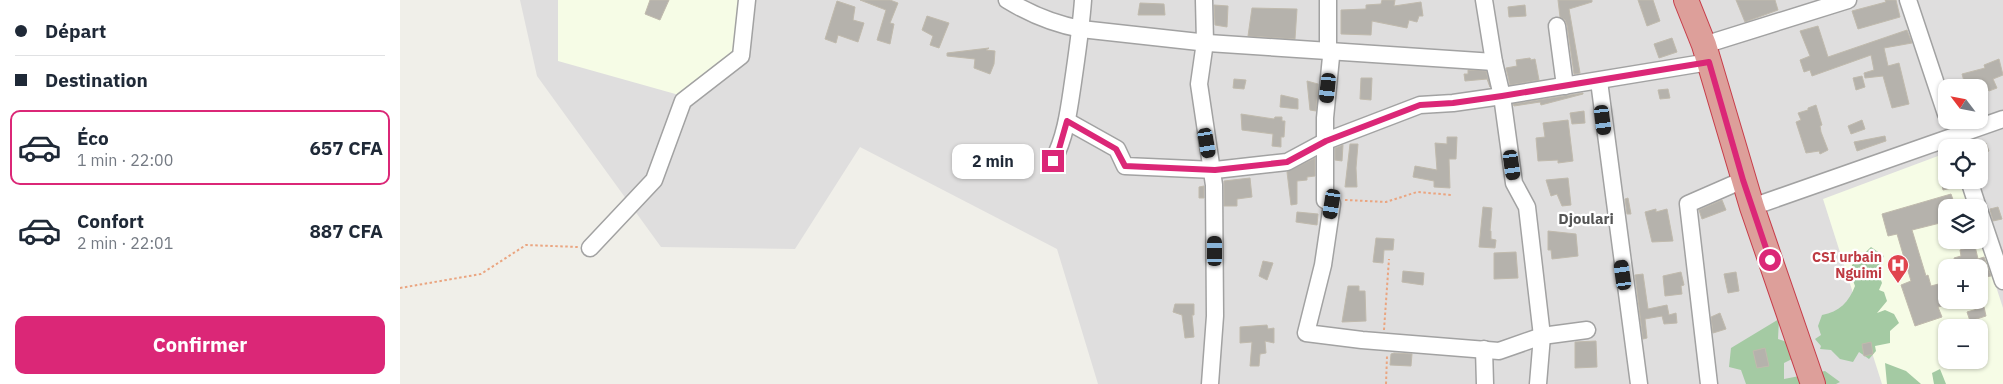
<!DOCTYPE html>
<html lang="fr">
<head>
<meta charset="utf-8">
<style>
  body { margin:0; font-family:"IBM Plex Sans",sans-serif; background:#f2f2f3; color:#1f2937; height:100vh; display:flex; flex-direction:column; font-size:19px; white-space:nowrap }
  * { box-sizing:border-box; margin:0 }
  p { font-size:16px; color:#747a83 }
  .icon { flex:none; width:28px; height:28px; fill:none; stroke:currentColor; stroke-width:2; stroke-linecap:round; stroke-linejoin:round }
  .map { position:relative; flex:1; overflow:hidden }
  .drawer { display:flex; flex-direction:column; background:#fff; width:400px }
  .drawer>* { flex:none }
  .banner { display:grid; align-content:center; height:110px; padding:0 15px; background:#fff }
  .needle { width:32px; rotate:302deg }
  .controls { position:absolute; left:1538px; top:79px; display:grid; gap:10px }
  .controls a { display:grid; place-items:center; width:50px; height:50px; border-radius:10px; background:#fff; box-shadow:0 1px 4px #0004; font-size:25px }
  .end { position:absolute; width:22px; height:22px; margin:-11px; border:6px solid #db2777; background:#fff; box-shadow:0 0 0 2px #fff }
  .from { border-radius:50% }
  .bubble { position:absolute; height:35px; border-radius:10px; background:#fff; box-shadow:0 1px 4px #0004; font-size:16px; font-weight:700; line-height:35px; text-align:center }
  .car { position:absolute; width:15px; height:30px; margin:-15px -8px; border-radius:6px; box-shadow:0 0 4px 1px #0007; background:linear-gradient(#222 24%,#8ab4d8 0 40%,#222 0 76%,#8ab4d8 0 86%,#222 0) }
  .banner b { display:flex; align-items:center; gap:18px; height:48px; font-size:19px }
  .banner b+b { border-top:1px solid #e0e1e3 }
  .banner i { width:12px; height:12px; background:#1f2937 }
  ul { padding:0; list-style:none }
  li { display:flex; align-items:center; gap:15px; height:75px; margin:0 10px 8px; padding:0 5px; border:2px solid transparent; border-radius:10px }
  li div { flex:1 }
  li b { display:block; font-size:19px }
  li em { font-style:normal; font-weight:700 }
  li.current { border-color:#db2777 }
  li>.icon { width:45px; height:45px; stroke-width:1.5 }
  .cta { display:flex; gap:10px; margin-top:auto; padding:10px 15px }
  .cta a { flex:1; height:58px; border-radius:10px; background:#db2777; color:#fff; font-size:20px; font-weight:700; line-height:58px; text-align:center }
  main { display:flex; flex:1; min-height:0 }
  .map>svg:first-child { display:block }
  .residential { fill:#dfdede; fill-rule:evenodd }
  .education { fill:#f6fce6; fill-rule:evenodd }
  .forest { fill:#a4caa3 }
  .building { fill:#b5b2ac; stroke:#c0baad }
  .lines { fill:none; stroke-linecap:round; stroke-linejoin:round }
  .minor-casing { stroke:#a2a2a2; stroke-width:19 }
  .highway-casing { stroke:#c73d4a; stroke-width:26 }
  .path { stroke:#eaa580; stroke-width:2; stroke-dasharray:2.5 2.5; stroke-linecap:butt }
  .minor { stroke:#fff; stroke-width:16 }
  .highway { stroke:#dd9f9a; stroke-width:24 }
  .route { stroke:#db2777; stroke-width:6 }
  .labels { text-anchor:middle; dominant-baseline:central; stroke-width:4.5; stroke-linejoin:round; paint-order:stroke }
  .health-label { font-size:14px; font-weight:bold; fill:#be3a42; stroke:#fff; text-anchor:end }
  .neighbourhood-label { font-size:15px; font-weight:bold; fill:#545454; stroke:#fff }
</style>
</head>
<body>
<main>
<section class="drawer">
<div class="banner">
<b><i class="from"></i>Départ</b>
<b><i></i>Destination</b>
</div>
<ul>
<li class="current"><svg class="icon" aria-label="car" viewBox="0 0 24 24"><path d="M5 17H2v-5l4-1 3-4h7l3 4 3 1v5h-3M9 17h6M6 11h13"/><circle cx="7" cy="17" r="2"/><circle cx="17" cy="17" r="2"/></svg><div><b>Éco</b><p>1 min · 22:00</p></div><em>657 CFA</em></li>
<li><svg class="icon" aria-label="car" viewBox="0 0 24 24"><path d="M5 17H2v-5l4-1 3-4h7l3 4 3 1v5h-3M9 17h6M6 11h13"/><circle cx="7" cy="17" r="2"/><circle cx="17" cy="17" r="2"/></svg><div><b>Confort</b><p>2 min · 22:01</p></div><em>887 CFA</em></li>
</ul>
<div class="cta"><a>Confirmer</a></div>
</section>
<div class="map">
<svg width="1603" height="384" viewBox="0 0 1603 384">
  <rect width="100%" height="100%" fill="#f0efe9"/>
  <path class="residential" d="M120,0H1603V384H698L657,249L460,147L395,249L261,247L137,76ZM1546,88H1579V120H1546ZM1546,148H1579V180H1546ZM1546,208H1579V240H1546ZM1546,268H1579V300H1546ZM1546,328H1579V360H1546Z"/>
  <g class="education">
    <path d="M158,0H341L333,54L279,95L158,61Z"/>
    <path d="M1546,153V180H1561L1570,207L1546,208V240H1579V234L1603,308V384H1482L1423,199ZM1546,268H1579V300H1546ZM1546,328H1579V360H1546Z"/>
  </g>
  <g class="forest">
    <path d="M1471,247L1484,256L1480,264L1470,274L1479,275L1482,283L1479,290L1484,292L1487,301L1477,313L1485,310L1494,314L1499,323L1490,331V343L1475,346L1476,351L1469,359L1459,352L1453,362L1440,359L1431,350L1420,349L1421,346L1415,339L1421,335L1418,326L1422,315C1439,312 1449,302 1455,286L1451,275L1452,265Z"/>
    <path d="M1379,319L1378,339L1387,342L1396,357L1384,363V379L1425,371L1440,382L1436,384H1346L1341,370L1329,367L1331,348Z"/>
    <path d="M1485,363L1506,371L1521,384H1487Z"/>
    <path d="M1540,369L1546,384H1534L1532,373Z"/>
  </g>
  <g class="building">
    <path d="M250,0H269L260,20L245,14Z"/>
    <path d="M460,0H490L498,3L490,23L494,24L490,44L477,40L486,10Z"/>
    <path d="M982,0H995L994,6L1021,2L1023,16H1019L1017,22L1009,20L1007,28L972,21L971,35L941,34V10L966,9V5L981,4Z"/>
    <path d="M1158,0H1192V2L1169,9L1180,73L1174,74L1167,25L1165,20L1160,17Z"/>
    <path d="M1238,0H1253L1260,21L1247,26Z"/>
    <path d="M1336,0H1375L1378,10L1345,22Z"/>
    <path d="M1485,0H1496L1500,17L1458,29L1452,11L1486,2Z"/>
    <path d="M437,1L455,7L453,20L464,23L458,42L438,35L436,43L425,39Z"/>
    <path d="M740,3L764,4L765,15H738Z"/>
    <path d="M814,5L828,6L827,27L815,25Z"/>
    <path d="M1125,5L1126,16L1109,17L1108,7Z"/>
    <path d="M852,8L897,9L895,39L848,36Z"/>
    <path d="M527,16L549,23L539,48L530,45L533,36L522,30Z"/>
    <path d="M1418,26L1428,57L1507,30L1512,43L1484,48L1488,66L1499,63L1509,104L1492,108L1483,76L1465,78L1464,73L1474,70L1471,55L1412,76L1410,70L1404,72L1400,60L1410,56L1400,31Z"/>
    <path d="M1272,38L1277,52L1259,58L1254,44Z"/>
    <path d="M589,48L586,50L595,51L594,64L590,74L574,68L575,59L547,56V53Z"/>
    <path d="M1130,58L1131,60L1135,59L1139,80L1110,85L1106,68L1117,66L1116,60Z"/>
    <path d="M1599,59L1603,75L1593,79L1597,88L1589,91L1587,87L1579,89V88H1566L1562,74L1585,68L1584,65Z"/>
    <path d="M1068,70L1086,71L1090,87L1087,79L1065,81L1064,74H1068Z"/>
    <path d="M1462,76L1465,87L1456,90L1453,78Z"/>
    <path d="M961,78H972L971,100L960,99Z"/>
    <path d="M834,79L846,80L844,89L833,88Z"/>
    <path d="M907,81L918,84L916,111L910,110Z"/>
    <path d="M1268,89L1270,98L1260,99L1258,90Z"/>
    <path d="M1183,93V94L1141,105L1140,102L1114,106L1113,104Z"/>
    <path d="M881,95L898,99V109L880,107Z"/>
    <path d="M1416,105L1422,125L1420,126L1421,132L1428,150L1420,154L1419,151L1406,153L1396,122L1401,120L1398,113L1408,110V108Z"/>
    <path d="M1184,111L1185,123L1172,124L1170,113Z"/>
    <path d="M841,114L874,119L875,117H882V121H885L884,137H881V147L872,146L873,134L842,130Z"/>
    <path d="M1168,120L1173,161L1158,163V160L1138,161L1136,138L1145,137L1143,123Z"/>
    <path d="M1462,120L1465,129L1451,134L1448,126Z"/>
    <path d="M1485,136L1486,141L1457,151L1454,142Z"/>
    <path d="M1047,137H1057L1056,159H1049L1050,188L1034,187V181L1013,177L1015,166L1037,170L1035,143L1047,144Z"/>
    <path d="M1586,143L1589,151L1581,154L1578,146Z"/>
    <path d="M950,144H958L956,168L957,187H945Z"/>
    <path d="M943,145L942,161L935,160V148Z"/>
    <path d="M915,158V176L907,177V180L897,181V204L891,205L887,172Z"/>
    <path d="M850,178L852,197L837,199V206H824V181Z"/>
    <path d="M1168,178L1171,205L1162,206L1157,194L1151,196L1146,180Z"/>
    <path d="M1541,180H1549L1552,188L1543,190Z"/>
    <path d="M804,186V198H799V187Z"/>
    <path d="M1551,194L1556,208H1546V214L1543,215L1544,222L1512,230L1526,276L1528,275L1531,286L1546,282V305L1538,307L1542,317L1515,326L1501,285L1511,281L1497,234L1488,236L1482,214Z"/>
    <path d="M1228,198L1231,214H1227L1225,199Z"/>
    <path d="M1322,200L1326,210L1302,219L1299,210Z"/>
    <path d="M1083,207L1092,208L1090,231H1091V239L1096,240L1095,248L1079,247Z"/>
    <path d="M1598,207L1602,219L1593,221L1590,209Z"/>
    <path d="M1256,209V212L1267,209L1273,241L1252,242L1245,212Z"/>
    <path d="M897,212L918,214L917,225L896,222Z"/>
    <path d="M1148,231L1176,234L1178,256L1152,259L1151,250H1148Z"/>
    <path d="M976,238L994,239L993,250H984L983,263L973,262Z"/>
    <path d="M1575,246L1578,259L1584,257L1591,276L1579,278V268H1556L1554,258L1561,256L1560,250Z"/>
    <path d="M1116,252L1118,278L1094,279V253Z"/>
    <path d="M863,261L873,263L867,280L859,276Z"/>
    <path d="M1003,271L1024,273L1023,285L1002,282Z"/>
    <path d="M1281,272L1284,285L1281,286L1282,294L1265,296L1263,276Z"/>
    <path d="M1336,272L1339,291L1328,293L1324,274Z"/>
    <path d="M1243,274L1248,309L1267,305L1269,315L1276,313L1277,323L1264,324L1262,316L1245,319L1247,338L1243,339L1235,275Z"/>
    <path d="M948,286H959V291H965L966,321L942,322Z"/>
    <path d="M775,304H794V315H792L794,337L785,338L782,315L773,312Z"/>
    <path d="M1584,307L1586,316L1570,321L1567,312Z"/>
    <path d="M1320,313L1326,329L1313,333L1311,317Z"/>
    <path d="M867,325L868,329L874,328V343L865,341L866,353L860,354L859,366H850L852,342L840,343V327Z"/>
    <path d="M1196,341L1197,367L1175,368V342Z"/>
    <path d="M1471,342L1473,354L1464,356L1462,344Z"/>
    <path d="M1365,348L1369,366L1357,368L1353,351Z"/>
    <path d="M994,353L1012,354L1011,366L990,365L991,354Z"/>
  </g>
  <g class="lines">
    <g class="minor-casing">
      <g id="minor">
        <path d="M607,0C630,14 654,24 681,29L808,43L1094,62"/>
        <path d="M804,0L805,42L799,84L814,185L815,316L810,384"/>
        <path d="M928,0V51L931,57L925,118V200L932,204L923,265L906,333L962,340L1099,351L1142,336L1187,330"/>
        <path d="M1084,0L1094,62L1102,96L1114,183L1127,207L1142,336L1138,384"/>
        <path d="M1508,0L1546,114"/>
        <path d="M1157,26L1165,86"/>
        <path d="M1304,45L1448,0"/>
        <path d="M1199,81L1239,384"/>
        <path d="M667,121L717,149L725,166L815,170L887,162L926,141L1020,105L1053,103L1102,96L1309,62"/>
        <path d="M653,161C666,136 669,109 673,82C677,54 681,28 683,0"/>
        <path d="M1569,180L1578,208"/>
        <path d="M1352,207L1603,119"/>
        <path d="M1579,210L1603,281"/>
        <path d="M190,248L254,180L283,101L341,56L347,0"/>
        <path d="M1084,349L1085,384"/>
        <path d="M1309,384L1288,204L1343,180"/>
      </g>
    </g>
    <g class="highway-casing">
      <path id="highway" d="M1286,0L1304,45L1352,207L1413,384"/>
    </g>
    <g class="path">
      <path d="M945,200L986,202L1017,192L1052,195"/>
      <path d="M0,288L81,274L126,245L178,247"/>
      <path d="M984,330L989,259"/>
      <path d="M986,384L987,356"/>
    </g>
    <use href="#minor" class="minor"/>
    <use href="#highway" class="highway"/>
  </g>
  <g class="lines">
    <path class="route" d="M653,161L659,149L667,121L716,149L725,166L815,170L887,162L926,141L1020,105L1053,103L1102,96L1309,62L1343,180L1370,260"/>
  </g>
  <defs>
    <g id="hospital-pin" transform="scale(1.125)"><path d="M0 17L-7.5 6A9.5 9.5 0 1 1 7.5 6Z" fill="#e0444e" stroke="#fff"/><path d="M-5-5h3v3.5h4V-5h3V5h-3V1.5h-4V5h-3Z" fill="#fff"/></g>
  </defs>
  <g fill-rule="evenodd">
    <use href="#hospital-pin" x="1498" y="265"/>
  </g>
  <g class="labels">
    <g class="health-label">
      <text x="1482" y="257">CSI urbain<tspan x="1482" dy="16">Nguimi</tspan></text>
    </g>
    <g class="neighbourhood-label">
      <text x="1186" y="218">Djoulari</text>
    </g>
  </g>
</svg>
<div class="controls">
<a><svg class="needle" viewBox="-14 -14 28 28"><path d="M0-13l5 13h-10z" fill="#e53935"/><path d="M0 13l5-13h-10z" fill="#747a83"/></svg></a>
<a><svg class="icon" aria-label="locate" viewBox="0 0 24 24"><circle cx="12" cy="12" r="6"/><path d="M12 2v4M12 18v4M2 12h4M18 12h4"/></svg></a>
<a><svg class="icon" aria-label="layers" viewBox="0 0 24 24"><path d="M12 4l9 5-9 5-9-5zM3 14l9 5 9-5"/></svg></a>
<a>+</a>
<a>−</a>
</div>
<i class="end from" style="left:1370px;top:260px"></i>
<i class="end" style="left:653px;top:161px"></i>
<div class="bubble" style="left:552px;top:144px;width:82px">2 min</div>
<i class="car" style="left:928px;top:88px;rotate:186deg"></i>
<i class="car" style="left:1203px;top:120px;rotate:173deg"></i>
<i class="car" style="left:807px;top:143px;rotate:170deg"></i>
<i class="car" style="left:1112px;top:165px;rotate:172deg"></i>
<i class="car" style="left:932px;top:204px;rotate:189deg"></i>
<i class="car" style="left:815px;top:251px;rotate:0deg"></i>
<i class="car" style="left:1223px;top:275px;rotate:352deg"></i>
</div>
</main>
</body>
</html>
